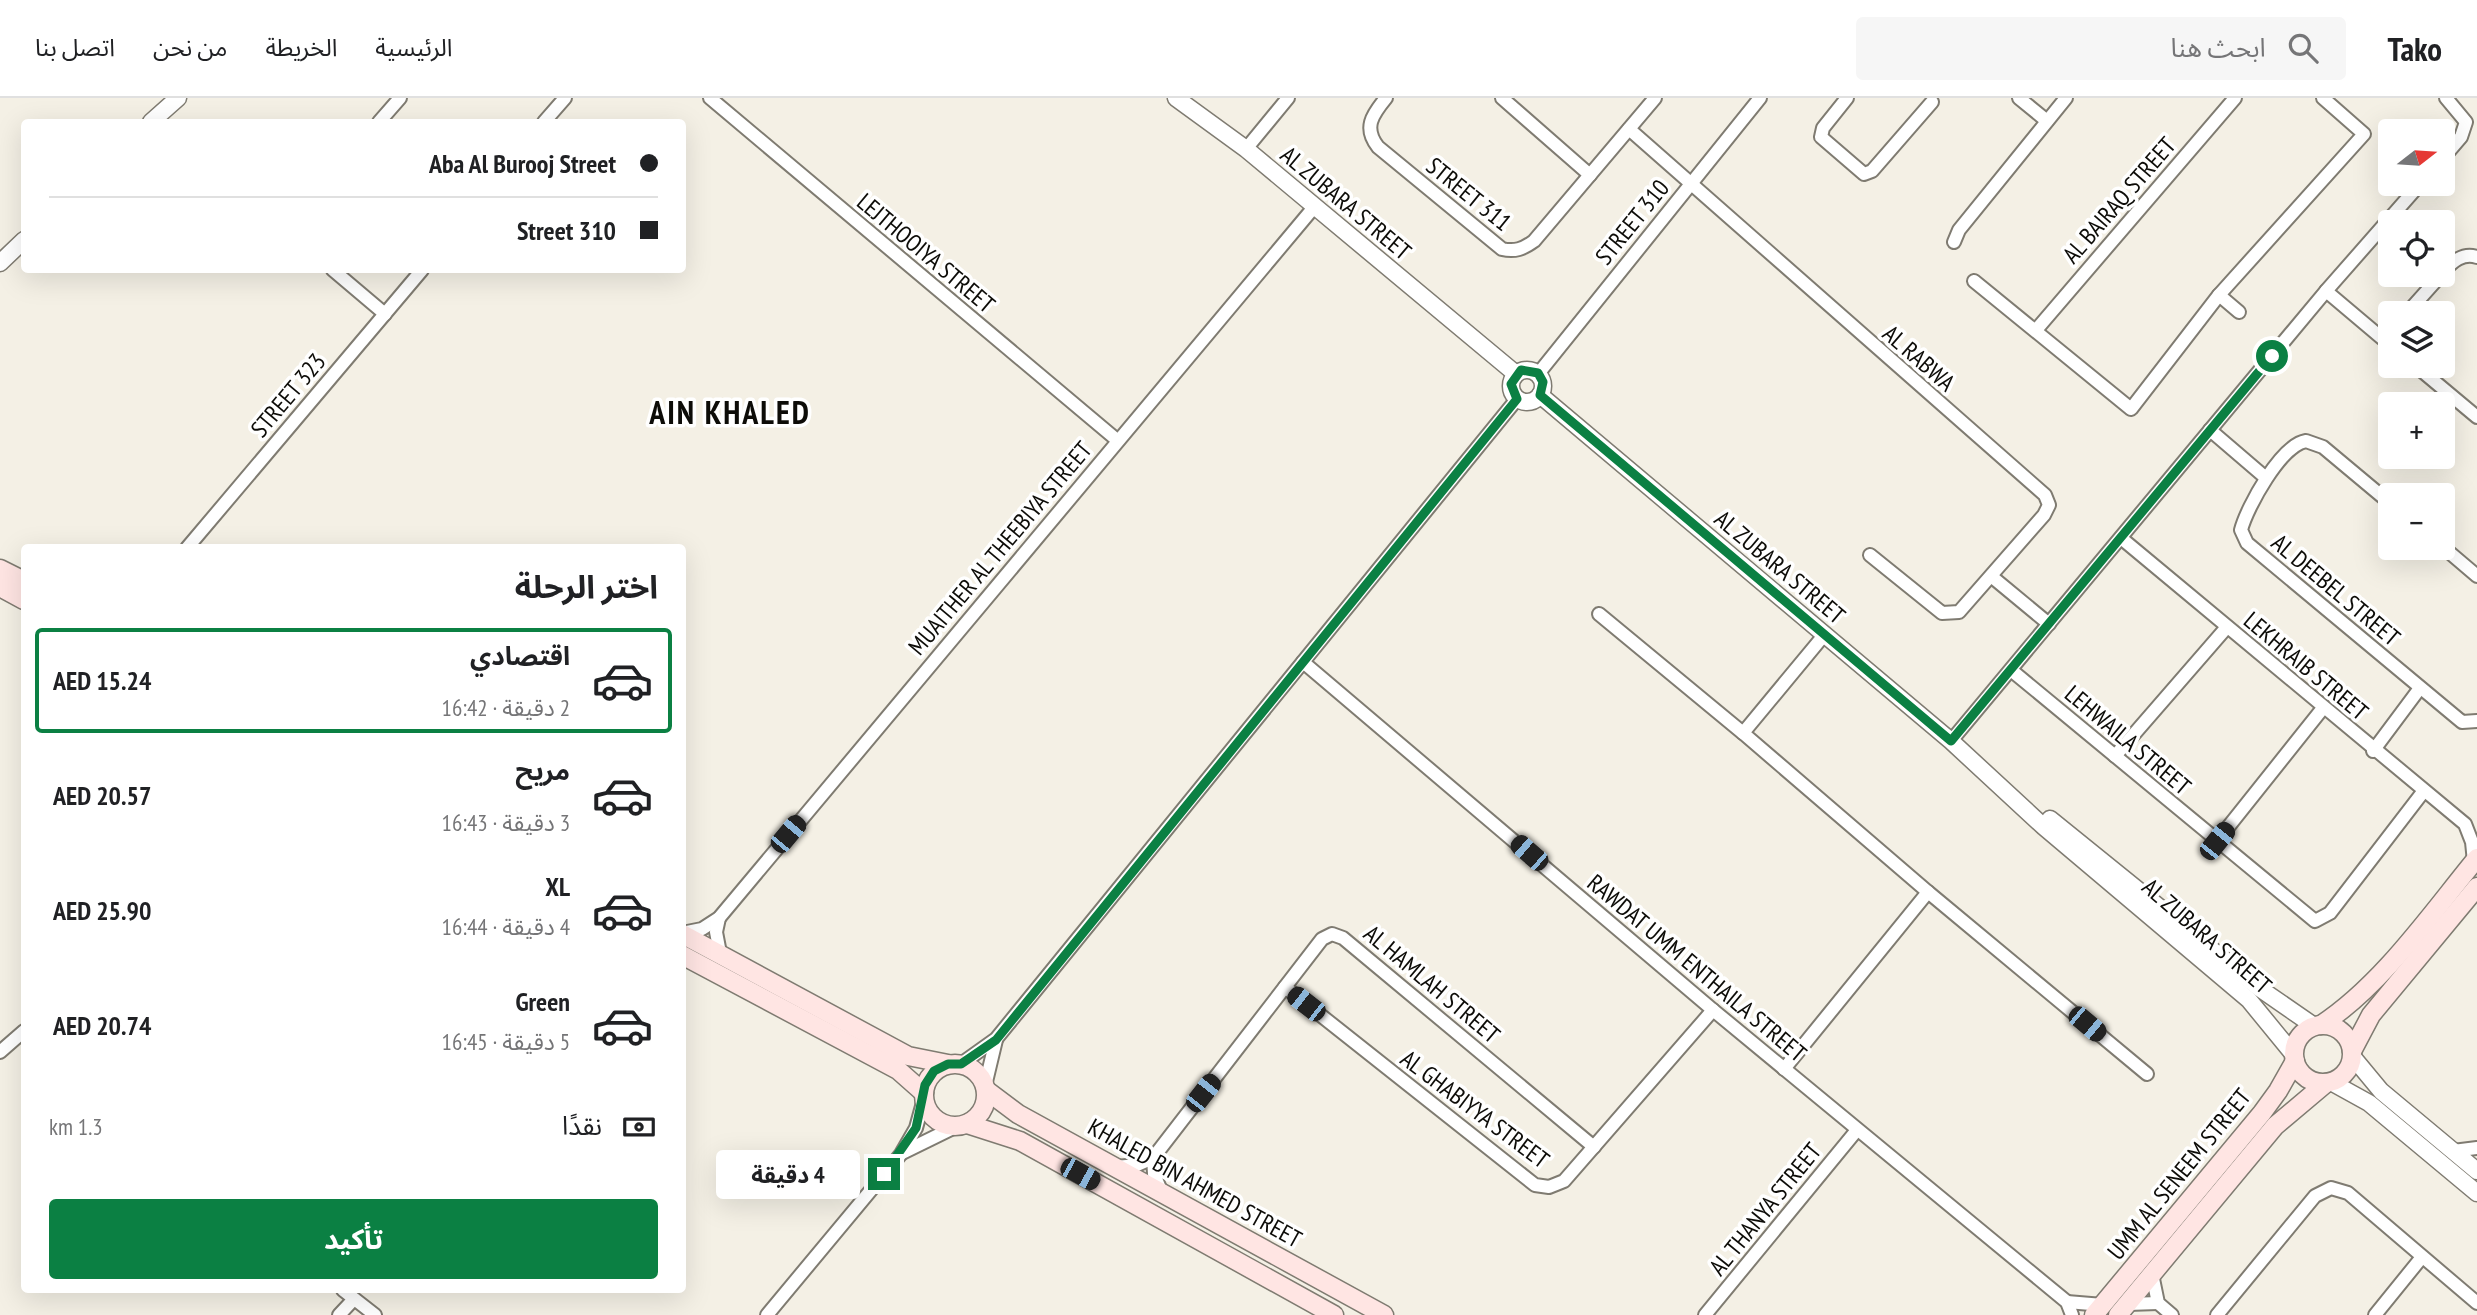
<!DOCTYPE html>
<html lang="ar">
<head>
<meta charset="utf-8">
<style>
  body { margin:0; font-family:"PT Sans Narrow","Noto Sans Arabic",sans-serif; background:#f6f6f6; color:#202124; direction:rtl; height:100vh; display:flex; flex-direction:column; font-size:26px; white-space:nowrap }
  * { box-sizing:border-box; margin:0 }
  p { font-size:23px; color:#757577 }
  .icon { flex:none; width:38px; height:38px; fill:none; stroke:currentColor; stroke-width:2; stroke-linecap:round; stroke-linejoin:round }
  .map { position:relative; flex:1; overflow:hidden; direction:ltr }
  .side { position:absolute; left:21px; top:446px; width:665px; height:749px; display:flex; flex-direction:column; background:#fff; border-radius:7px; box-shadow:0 7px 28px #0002; direction:rtl }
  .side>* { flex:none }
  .guide { position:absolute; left:21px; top:21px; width:665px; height:154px; border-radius:7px; box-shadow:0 7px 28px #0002; direction:rtl; display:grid; align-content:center; height:154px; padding:0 28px; background:#fff }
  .needle { width:46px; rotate:73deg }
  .buttons { position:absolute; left:2378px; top:21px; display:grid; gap:14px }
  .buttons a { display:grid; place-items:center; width:77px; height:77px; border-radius:7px; background:#fff; box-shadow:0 7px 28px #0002; font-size:35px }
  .end { position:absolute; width:32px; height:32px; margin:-16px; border:9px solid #0b8043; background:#fff; box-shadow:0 0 0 4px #fff }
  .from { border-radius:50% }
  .bubble { position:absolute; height:49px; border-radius:7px; background:#fff; box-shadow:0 7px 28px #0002; font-size:23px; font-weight:700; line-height:49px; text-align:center; direction:rtl }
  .car { position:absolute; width:21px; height:42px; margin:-21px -10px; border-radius:9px; box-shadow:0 0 5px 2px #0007; background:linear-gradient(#222 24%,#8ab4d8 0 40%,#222 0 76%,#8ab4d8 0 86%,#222 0) }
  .guide b { display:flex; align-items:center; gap:24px; height:66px; font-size:26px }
  .guide b+b { border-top:2px solid #e0e0e0 }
  .guide i { width:18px; height:18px; background:#202124 }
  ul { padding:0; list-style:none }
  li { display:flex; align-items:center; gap:21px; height:105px; margin:0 14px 10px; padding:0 14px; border:4px solid transparent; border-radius:7px }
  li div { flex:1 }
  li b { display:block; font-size:26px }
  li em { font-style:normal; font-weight:700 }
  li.selected { border-color:#0b8043 }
  li>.icon { width:63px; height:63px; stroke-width:1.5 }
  h2 { padding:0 28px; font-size:32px; line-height:84px }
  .pay { display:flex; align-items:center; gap:18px; height:77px; padding:0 28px; font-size:26px }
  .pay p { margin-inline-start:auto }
  .cta { display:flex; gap:14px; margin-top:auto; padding:14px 28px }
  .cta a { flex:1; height:80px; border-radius:7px; background:#0b8043; color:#fff; font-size:28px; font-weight:700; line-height:80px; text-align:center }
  header { display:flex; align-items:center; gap:42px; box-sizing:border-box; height:98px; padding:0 35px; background:#fff; border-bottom:2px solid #e0e0e0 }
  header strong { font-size:33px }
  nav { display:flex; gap:38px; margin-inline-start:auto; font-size:24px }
  .search { width:490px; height:63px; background:#f6f6f6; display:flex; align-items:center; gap:18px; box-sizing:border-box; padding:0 24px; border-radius:7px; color:#757577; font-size:26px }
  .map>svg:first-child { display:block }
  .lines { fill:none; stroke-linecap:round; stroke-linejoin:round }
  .minor-casing { stroke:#7f7b71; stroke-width:16 }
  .tertiary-casing { stroke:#7f7b71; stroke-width:19 }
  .secondary-casing { stroke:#7f7b71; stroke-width:21 }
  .minor { stroke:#fff; stroke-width:12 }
  .tertiary { stroke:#fff; stroke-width:16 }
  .secondary { stroke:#ffe5e3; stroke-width:18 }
  .route { stroke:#0b8043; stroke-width:9 }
  .labels { text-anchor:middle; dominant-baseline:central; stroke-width:7; stroke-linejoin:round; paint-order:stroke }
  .street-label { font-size:24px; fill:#0d0c08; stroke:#fff }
  .district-label { font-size:32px; font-weight:bold; letter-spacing:2px; fill:#0d0c08; stroke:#fff }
</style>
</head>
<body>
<header>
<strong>Tako</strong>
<div class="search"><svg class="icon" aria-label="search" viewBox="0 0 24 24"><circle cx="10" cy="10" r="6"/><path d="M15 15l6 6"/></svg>ابحث هنا</div>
<nav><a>الرئيسية</a><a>الخريطة</a><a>من نحن</a><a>اتصل بنا</a></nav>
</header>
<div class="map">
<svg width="2477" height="1217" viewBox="0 0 2477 1217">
  <rect width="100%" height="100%" fill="#f4f0e5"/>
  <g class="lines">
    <g class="minor-casing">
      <g id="minor">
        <path d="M710,0L1117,342"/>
        <path d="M1386,0C1372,17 1363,30 1378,49L1502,151C1515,154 1523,151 1534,143L1655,0"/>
        <path d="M1502,0L1590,77"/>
        <path d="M1847,0L1823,30L1821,39L1864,76L1872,73L1932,4"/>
        <path d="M2019,0L2047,23"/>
        <path d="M379,24L400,0"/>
        <path d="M544,24L565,0"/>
        <path d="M1629,31L2045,397L2049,407L2044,417L1959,514L1942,515L1870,457"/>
        <path d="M1246,51L1288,0"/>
        <path d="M2443,60L2461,39L2466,24L2446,0"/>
        <path d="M1954,144L1959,132L2066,0"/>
        <path d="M333,172L385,216"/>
        <path d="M2443,174C2452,164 2463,154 2477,159"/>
        <path d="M1974,183L2131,311L2219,197L2364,36L2323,0"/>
        <path d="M2326,193L2390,247"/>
        <path d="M2219,197L2239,214"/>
        <path d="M2407,215L2441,177"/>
        <path d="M2036,232L2235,0"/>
        <path d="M2416,268L2477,319"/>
        <path d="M1538,276L1760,0"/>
        <path d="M2210,332L2266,380"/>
        <path d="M2390,405L2323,349L2306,343C2281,347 2247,409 2241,432L2247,445L2462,624L2477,623"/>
        <path d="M2121,440L2465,726L2472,744L2474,764"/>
        <path d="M2443,449L2477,478"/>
        <path d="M187,450L422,172"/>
        <path d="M1991,478L2049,526"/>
        <path d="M1599,516L1743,635"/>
        <path d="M1303,564L1713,912L2067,1204L2072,1217"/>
        <path d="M2011,572L2315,823L2330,815L2423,694"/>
        <path d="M1951,643L2326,193L2420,86"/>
        <path d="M2373,653L2420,590"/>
        <path d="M2115,658L2227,529"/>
        <path d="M2217,743L2323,610"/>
        <path d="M1928,794L2147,976"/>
        <path d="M719,820L716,834L720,855"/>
        <path d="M682,835L702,831L719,820L1315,108"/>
        <path d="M1285,889L1535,1087L1549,1089L1564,1083L1713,912"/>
        <path d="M0,954L24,933"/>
        <path d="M961,966L996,941L1517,301"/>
        <path d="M1784,971L1928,794L1743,635L1825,536"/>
        <path d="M985,988L996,942"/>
        <path d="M2453,1053L2477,1050"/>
        <path d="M904,1054L957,1028"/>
        <path d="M1153,1060L1154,1076L1162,1095"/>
        <path d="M1116,1069L1137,1067L1153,1060L1322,841L1332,836L1343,840L1594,1049"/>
        <path d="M2152,1176L2158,1205L2172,1217"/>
        <path d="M343,1192L375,1217"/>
        <path d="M2067,1204L2103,1207"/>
        <path d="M2128,1206L2158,1205"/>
        <path d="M339,1217L354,1201"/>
        <path d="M767,1217L901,1056L916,1030L924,1001"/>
        <path d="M1705,1217L1857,1032"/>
        <path d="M2217,1217L2315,1098L2331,1090L2348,1095L2477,1205"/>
        <path d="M2375,1217L2422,1159"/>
      </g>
    </g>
    <g class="tertiary-casing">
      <g id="tertiary">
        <path d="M1176,0L1246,51L1516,276"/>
        <path d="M151,24L178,0"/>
        <path d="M0,165L24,142"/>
        <circle cx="1527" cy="288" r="16"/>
        <path d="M1540,297L1951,643L2044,729L2249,902L2294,957"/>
        <path d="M2050,721L2259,890L2314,928"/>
        <path d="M2352,958L2381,993L2477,1073"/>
        <path d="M2331,984L2369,1005L2477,1095"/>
      </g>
    </g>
    <g class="secondary-casing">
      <g id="secondary">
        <path d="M0,471L24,483"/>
        <path d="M0,489L24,502"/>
        <path d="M682,836L908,958L948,966"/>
        <path d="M682,857L898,972L924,995"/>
        <path d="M2321,927C2382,887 2431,816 2477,760"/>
        <circle cx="2323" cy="956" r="29"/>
        <path d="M2352,953L2371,917L2477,789"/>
        <circle cx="955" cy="997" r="31"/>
        <path d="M986,992L1018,1016L1384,1217"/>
        <path d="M967,1026L1020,1043L1334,1217"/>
        <path d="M2094,1217L2262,1015L2278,993L2295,963"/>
        <path d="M2118,1217L2275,1028L2326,985"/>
      </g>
    </g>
    <use href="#minor" class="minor"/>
    <use href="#tertiary" class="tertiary"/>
    <use href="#secondary" class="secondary"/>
  </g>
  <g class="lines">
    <path class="route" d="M884,1076L916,1030L925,987L934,973L948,966H961L996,942L1517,301L1511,286L1521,272L1538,275L1543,284L1540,297L1951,643L2272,258"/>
  </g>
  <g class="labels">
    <g class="street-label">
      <text transform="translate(1469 96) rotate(39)">STREET 311</text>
      <text transform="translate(2119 102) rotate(-49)">AL BAIRAQ STREET</text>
      <text transform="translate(1346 105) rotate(40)">AL ZUBARA STREET</text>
      <text transform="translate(1632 124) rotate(-51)">STREET 310</text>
      <text transform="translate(926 155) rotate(40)">LEJTHOOIYA STREET</text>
      <text transform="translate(1919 260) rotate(41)">AL RABWA</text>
      <text transform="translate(288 297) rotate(-50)">STREET 323</text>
      <text transform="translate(1000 450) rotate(-50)">MUAITHER AL THEEBIYA STREET</text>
      <text transform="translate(1780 469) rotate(40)">AL ZUBARA STREET</text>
      <text transform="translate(2336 492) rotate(40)">AL DEEBEL STREET</text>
      <text transform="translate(2306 568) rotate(40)">LEKHRAIB STREET</text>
      <text transform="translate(2128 642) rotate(40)">LEHWAILA STREET</text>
      <text transform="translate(2207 838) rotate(41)">AL ZUBARA STREET</text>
      <text transform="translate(1697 870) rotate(40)">RAWDAT UMM ENTHAILA STREET</text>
      <text transform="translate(1432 886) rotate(40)">AL HAMLAH STREET</text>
      <text transform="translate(1475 1011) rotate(37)">AL GHABIYYA STREET</text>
      <text transform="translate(2179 1076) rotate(-51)">UMM AL SENEEM STREET</text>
      <text transform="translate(1195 1085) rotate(29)">KHALED BIN AHMED STREET</text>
      <text transform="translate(1765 1111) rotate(-51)">AL THANYA STREET</text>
    </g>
    <g class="district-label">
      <text x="730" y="314">AIN KHALED</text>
    </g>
  </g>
</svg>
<div class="buttons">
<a><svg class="needle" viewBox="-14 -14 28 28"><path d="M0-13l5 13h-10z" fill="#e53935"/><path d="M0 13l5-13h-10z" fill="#757577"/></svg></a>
<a><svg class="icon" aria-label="locate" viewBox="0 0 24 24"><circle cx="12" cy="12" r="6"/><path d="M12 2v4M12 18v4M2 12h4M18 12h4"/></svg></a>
<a><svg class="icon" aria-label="layers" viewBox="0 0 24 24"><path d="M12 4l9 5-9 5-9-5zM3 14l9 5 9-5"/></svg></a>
<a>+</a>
<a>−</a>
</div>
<i class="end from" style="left:2272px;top:258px"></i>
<i class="end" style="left:884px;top:1076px"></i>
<div class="bubble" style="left:716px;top:1052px;width:144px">4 دقيقة</div>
<i class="car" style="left:788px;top:736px;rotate:40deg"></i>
<i class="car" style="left:2217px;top:743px;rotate:39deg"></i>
<i class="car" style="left:1529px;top:755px;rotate:311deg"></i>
<i class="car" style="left:1306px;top:906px;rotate:308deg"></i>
<i class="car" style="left:2087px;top:926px;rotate:130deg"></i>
<i class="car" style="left:1203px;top:995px;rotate:38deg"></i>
<i class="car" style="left:1080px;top:1076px;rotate:119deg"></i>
<div class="guide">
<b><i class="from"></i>Aba Al Burooj Street</b>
<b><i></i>Street 310</b>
</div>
<section class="side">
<h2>اختر الرحلة</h2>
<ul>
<li class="selected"><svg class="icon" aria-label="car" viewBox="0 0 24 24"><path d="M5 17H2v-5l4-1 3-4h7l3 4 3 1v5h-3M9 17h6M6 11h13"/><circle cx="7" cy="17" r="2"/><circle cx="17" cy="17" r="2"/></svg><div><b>اقتصادي</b><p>2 دقيقة · 16:42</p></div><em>AED 15.24</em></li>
<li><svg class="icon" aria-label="car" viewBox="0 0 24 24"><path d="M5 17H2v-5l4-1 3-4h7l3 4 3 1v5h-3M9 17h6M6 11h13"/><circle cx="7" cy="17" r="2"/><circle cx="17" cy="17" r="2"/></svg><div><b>مريح</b><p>3 دقيقة · 16:43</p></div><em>AED 20.57</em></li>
<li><svg class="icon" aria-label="car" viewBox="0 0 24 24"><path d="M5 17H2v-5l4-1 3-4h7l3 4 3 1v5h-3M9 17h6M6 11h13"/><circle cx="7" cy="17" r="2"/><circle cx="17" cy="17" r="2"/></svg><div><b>XL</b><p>4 دقيقة · 16:44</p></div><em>AED 25.90</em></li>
<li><svg class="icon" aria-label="car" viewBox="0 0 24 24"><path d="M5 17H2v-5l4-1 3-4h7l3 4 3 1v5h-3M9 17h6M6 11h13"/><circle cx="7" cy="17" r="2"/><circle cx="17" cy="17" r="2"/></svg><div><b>Green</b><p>5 دقيقة · 16:45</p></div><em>AED 20.74</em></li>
</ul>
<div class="pay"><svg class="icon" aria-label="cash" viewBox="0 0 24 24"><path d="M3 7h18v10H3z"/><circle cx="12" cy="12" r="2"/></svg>نقدًا<p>1.3 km</p></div>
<div class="cta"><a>تأكيد</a></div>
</section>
</div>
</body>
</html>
